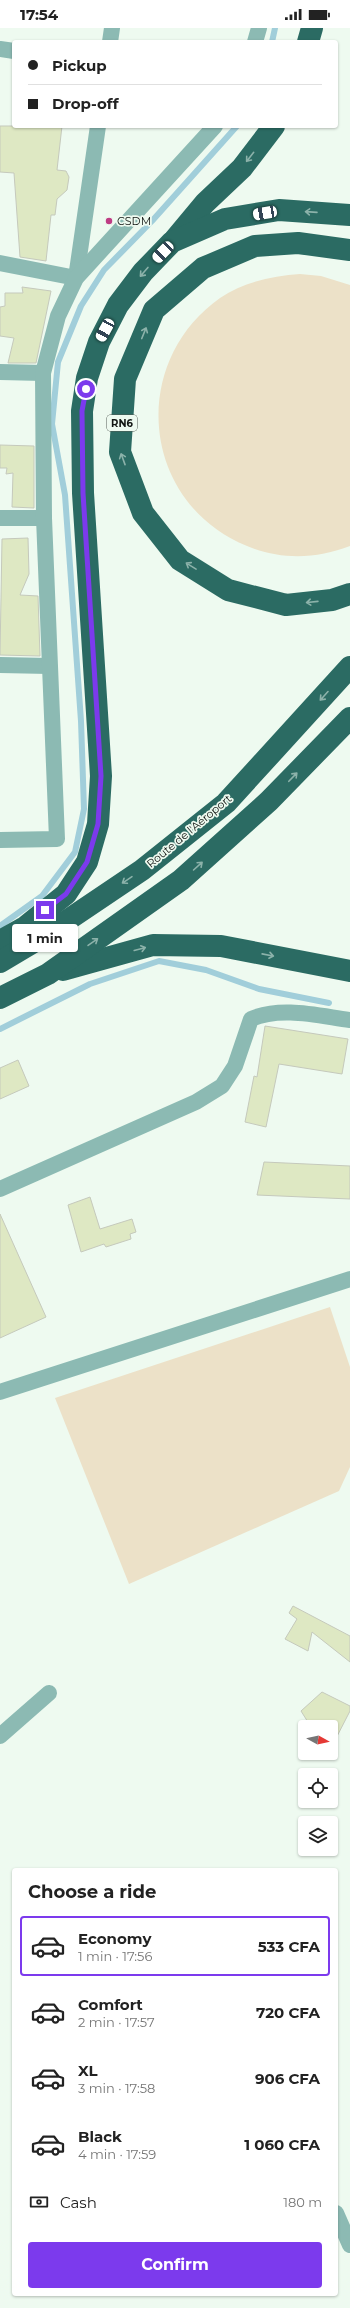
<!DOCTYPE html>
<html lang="en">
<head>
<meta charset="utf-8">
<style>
  body { margin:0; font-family:Montserrat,sans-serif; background:#f6f6f6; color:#222; height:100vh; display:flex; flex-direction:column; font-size:15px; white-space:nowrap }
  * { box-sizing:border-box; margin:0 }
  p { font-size:13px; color:#767676 }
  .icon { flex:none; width:22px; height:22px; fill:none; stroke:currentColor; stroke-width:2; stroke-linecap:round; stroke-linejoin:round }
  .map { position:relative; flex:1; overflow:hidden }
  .drawer { position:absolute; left:12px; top:1840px; width:326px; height:428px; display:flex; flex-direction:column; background:#fff; border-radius:4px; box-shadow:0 1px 3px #0004 }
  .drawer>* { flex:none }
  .top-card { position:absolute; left:12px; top:12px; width:326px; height:88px; border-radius:4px; box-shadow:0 1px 3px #0004; display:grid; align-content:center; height:88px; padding:0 16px; background:#fff }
  .needle { width:26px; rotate:98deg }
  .fabs { position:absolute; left:298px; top:1692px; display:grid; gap:8px }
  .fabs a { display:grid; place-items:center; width:40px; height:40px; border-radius:4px; background:#fff; box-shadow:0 1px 3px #0004; font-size:20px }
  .end { position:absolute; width:18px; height:18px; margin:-9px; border:5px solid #7c3aed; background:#fff; box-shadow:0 0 0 2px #fff }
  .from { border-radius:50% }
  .bubble { position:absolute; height:28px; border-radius:4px; background:#fff; box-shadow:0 1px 3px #0004; font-size:13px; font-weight:700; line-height:28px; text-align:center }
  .car { position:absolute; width:12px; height:24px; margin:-12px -6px; border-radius:5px; box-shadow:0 0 3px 1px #0007; background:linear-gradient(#fff 24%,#345 0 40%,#fff 0 76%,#345 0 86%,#fff 0) }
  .top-card b { display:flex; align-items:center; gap:14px; height:38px; font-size:15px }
  .top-card b+b { border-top:1px solid #e0e0e0 }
  .top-card i { width:10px; height:10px; background:#222 }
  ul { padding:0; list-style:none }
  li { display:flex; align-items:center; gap:12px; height:60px; margin:0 8px 6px; padding:0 8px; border:2px solid transparent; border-radius:4px }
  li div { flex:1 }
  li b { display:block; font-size:15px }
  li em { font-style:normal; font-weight:700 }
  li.current { border-color:#7c3aed }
  li>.icon { width:36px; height:36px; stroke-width:1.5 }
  h2 { padding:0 16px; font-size:18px; line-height:48px }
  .pay { display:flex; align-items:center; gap:10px; height:44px; padding:0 16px; font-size:15px }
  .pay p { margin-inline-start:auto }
  .action { display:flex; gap:8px; margin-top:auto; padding:8px 16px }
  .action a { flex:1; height:46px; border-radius:4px; background:#7c3aed; color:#fff; font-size:16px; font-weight:700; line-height:46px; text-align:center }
  .status { display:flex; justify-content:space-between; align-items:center; height:28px; padding:0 20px; background:#fff; direction:ltr }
  .status svg { height:11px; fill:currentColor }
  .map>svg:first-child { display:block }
  .green { fill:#ece1c8 }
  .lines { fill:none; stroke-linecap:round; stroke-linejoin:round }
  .stream { stroke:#a1ceda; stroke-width:6 }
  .building { fill:#dee8c3; stroke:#c5c9bc }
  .street { stroke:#8cbab3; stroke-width:16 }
  .highway { stroke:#2b6b63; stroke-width:22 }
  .oneway { stroke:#8cb2aa }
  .route { stroke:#7c3aed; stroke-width:5 }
  .poi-dot { fill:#be3c84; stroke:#eefaf0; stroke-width:1.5 }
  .labels { text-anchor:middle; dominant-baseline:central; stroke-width:3.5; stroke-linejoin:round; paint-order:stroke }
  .shield { fill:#eefaf0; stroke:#535a55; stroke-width:1 }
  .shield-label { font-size:10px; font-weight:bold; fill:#111512 }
  .poi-label { font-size:11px; fill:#111512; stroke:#eefaf0; text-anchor:start }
  .street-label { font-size:11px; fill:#111512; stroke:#eefaf0 }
</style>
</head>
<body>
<div class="status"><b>17:54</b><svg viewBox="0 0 49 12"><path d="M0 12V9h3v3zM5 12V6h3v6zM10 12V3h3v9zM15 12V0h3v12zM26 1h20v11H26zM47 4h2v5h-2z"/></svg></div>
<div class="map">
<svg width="350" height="2280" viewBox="0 0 350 2280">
  <rect width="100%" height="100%" fill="#eefaf0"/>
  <g class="green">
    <path d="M300,246L321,248L350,257V518C317,531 280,532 247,518C141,475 128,335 220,270C244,254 272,248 300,246Z"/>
    <path d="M330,1279L350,1339V1439L339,1463L129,1556L55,1370Z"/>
  </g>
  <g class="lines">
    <g class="stream">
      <path d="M272,14L275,0"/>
      <path d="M0,898L42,868L75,824L84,781L81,693L65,467L52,396L58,334L81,278L104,242L152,193L237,98"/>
      <path d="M0,1001L90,956L159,933L206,942L259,961L329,975"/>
    </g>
  </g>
  <g class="building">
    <path d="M0,98H62L57,142L66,143L69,149L67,162L57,171L55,187H51L46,233L20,229L14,145L0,144Z"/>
    <path d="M22,259L51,263L36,335H8L14,310L0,308V279L5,278V265H23Z"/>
    <path d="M0,417L34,418V480L12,479L13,445L6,446L7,440H0Z"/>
    <path d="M28,510L29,546L20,567L38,568L40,628L0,627L2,511Z"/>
    <path d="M265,998L348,1011L342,1046L279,1036L266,1099L245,1094L254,1048L257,1049Z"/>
    <path d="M18,1032L29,1058L0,1071V1040Z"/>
    <path d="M264,1134L350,1138V1171L257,1167Z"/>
    <path d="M90,1169L100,1201L132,1191L136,1204L130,1206L131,1211L106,1219L104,1216L81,1224L68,1177Z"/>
    <path d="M0,1186L46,1289L0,1310Z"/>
    <path d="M293,1578L350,1608V1634L312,1604L308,1623L285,1611L297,1591L289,1585Z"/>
    <path d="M322,1664L350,1678V1683L331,1720V1699H311L301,1683Z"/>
  </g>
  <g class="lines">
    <g class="street">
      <path d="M110,14L112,0"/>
      <path d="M255,14L259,0"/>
      <path d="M0,21L14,23"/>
      <path d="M0,235L76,250L98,98"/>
      <path d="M0,344L43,345"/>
      <path d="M0,490H44"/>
      <path d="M0,637L49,638"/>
      <path d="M0,812L57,811L44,490L43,345L58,288L76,250L215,98"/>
      <path d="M0,1161L196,1074L222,1058L235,1038L251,991C281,978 319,988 350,992"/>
      <path d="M0,1364L350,1251"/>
      <path d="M0,1708L49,1665"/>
      <path d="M336,2185L350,2217"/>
    </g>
    <g class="highway">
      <path d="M308,14L312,0"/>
      <path d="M175,211L205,175L242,140L274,98"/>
      <path d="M350,222L298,215L255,218L203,240L154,282L125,351L120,424L143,485L180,532L228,562L286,577L332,572L350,566"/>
      <path d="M0,913L25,899L66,866L87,834L98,796L101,748L83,465L82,383L87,350L99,314L118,277L143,244L172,214L225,191L279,182L350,187"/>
      <path d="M0,934L47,906L142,842L226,775L350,639"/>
      <path d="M63,942L153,917L221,918L350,943"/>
      <path d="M0,970L48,946L181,852L269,773L350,690"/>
    </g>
  </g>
  <defs><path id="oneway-shaft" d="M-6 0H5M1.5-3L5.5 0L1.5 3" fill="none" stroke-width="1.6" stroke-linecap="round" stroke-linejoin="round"/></defs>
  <g class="oneway">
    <use href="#oneway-shaft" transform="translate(250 129) rotate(128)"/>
    <use href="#oneway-shaft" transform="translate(311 184) rotate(-176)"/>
    <use href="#oneway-shaft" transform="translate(144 244) rotate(131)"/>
    <use href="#oneway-shaft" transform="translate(144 305) rotate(-68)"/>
    <use href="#oneway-shaft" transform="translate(123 431) rotate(-110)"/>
    <use href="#oneway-shaft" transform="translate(191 538) rotate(-148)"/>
    <use href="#oneway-shaft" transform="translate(312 574) rotate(174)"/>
    <use href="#oneway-shaft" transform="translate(324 668) rotate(132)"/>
    <use href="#oneway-shaft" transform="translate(293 749) rotate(-46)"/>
    <use href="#oneway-shaft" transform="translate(198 838) rotate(-42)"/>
    <use href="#oneway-shaft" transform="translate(127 852) rotate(146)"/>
    <use href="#oneway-shaft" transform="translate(93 914) rotate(-35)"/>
    <use href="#oneway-shaft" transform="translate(140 921) rotate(-15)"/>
    <use href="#oneway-shaft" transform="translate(268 927) rotate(11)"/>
  </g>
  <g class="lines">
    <path class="route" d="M45,882L66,866L87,834L98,796L101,748L83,465L82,383L86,361"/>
  </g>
  <circle class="poi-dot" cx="109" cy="193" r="4"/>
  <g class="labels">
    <rect class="shield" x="107" y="387" width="30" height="16" rx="3"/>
    <g class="shield-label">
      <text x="122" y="395">RN6</text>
    </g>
    <g class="poi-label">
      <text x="117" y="193">CSDM</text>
    </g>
    <g class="street-label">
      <text transform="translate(189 803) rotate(-40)">Route de l'Aéroport</text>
    </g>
  </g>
</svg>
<div class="fabs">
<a><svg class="needle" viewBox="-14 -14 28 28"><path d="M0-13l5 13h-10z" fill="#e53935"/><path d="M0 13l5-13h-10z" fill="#767676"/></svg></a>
<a><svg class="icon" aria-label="locate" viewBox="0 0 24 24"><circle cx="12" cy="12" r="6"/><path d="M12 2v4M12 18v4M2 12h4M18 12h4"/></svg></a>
<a><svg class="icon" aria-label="layers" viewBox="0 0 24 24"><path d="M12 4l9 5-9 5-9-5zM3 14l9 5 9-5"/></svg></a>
</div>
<i class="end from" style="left:86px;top:361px"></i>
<i class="end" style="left:45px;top:882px"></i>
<div class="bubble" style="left:12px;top:896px;width:66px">1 min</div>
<i class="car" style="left:265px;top:185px;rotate:260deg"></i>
<i class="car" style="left:163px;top:224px;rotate:224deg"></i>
<i class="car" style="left:105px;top:302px;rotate:209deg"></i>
<div class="top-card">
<b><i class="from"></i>Pickup</b>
<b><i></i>Drop-off</b>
</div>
<section class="drawer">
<h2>Choose a ride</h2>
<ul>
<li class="current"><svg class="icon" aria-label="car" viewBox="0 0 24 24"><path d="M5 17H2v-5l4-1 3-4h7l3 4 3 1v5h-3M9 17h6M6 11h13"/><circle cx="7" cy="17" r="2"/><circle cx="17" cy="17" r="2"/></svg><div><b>Economy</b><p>1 min · 17:56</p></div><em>533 CFA</em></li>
<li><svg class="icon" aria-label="car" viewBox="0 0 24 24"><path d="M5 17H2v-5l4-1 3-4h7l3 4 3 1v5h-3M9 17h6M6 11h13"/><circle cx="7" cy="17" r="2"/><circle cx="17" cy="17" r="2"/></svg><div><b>Comfort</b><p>2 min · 17:57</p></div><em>720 CFA</em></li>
<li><svg class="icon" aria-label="car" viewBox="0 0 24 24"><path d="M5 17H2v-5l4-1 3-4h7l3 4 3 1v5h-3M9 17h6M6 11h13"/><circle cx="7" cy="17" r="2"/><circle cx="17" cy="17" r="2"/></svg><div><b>XL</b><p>3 min · 17:58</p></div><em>906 CFA</em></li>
<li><svg class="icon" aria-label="car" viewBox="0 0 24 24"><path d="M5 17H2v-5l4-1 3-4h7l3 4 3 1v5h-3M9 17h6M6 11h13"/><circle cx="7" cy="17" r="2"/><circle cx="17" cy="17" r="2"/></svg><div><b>Black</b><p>4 min · 17:59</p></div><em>1 060 CFA</em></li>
</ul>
<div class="pay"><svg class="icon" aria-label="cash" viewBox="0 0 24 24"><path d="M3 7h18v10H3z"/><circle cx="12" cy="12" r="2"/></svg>Cash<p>180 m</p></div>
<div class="action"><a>Confirm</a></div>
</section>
</div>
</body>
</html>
